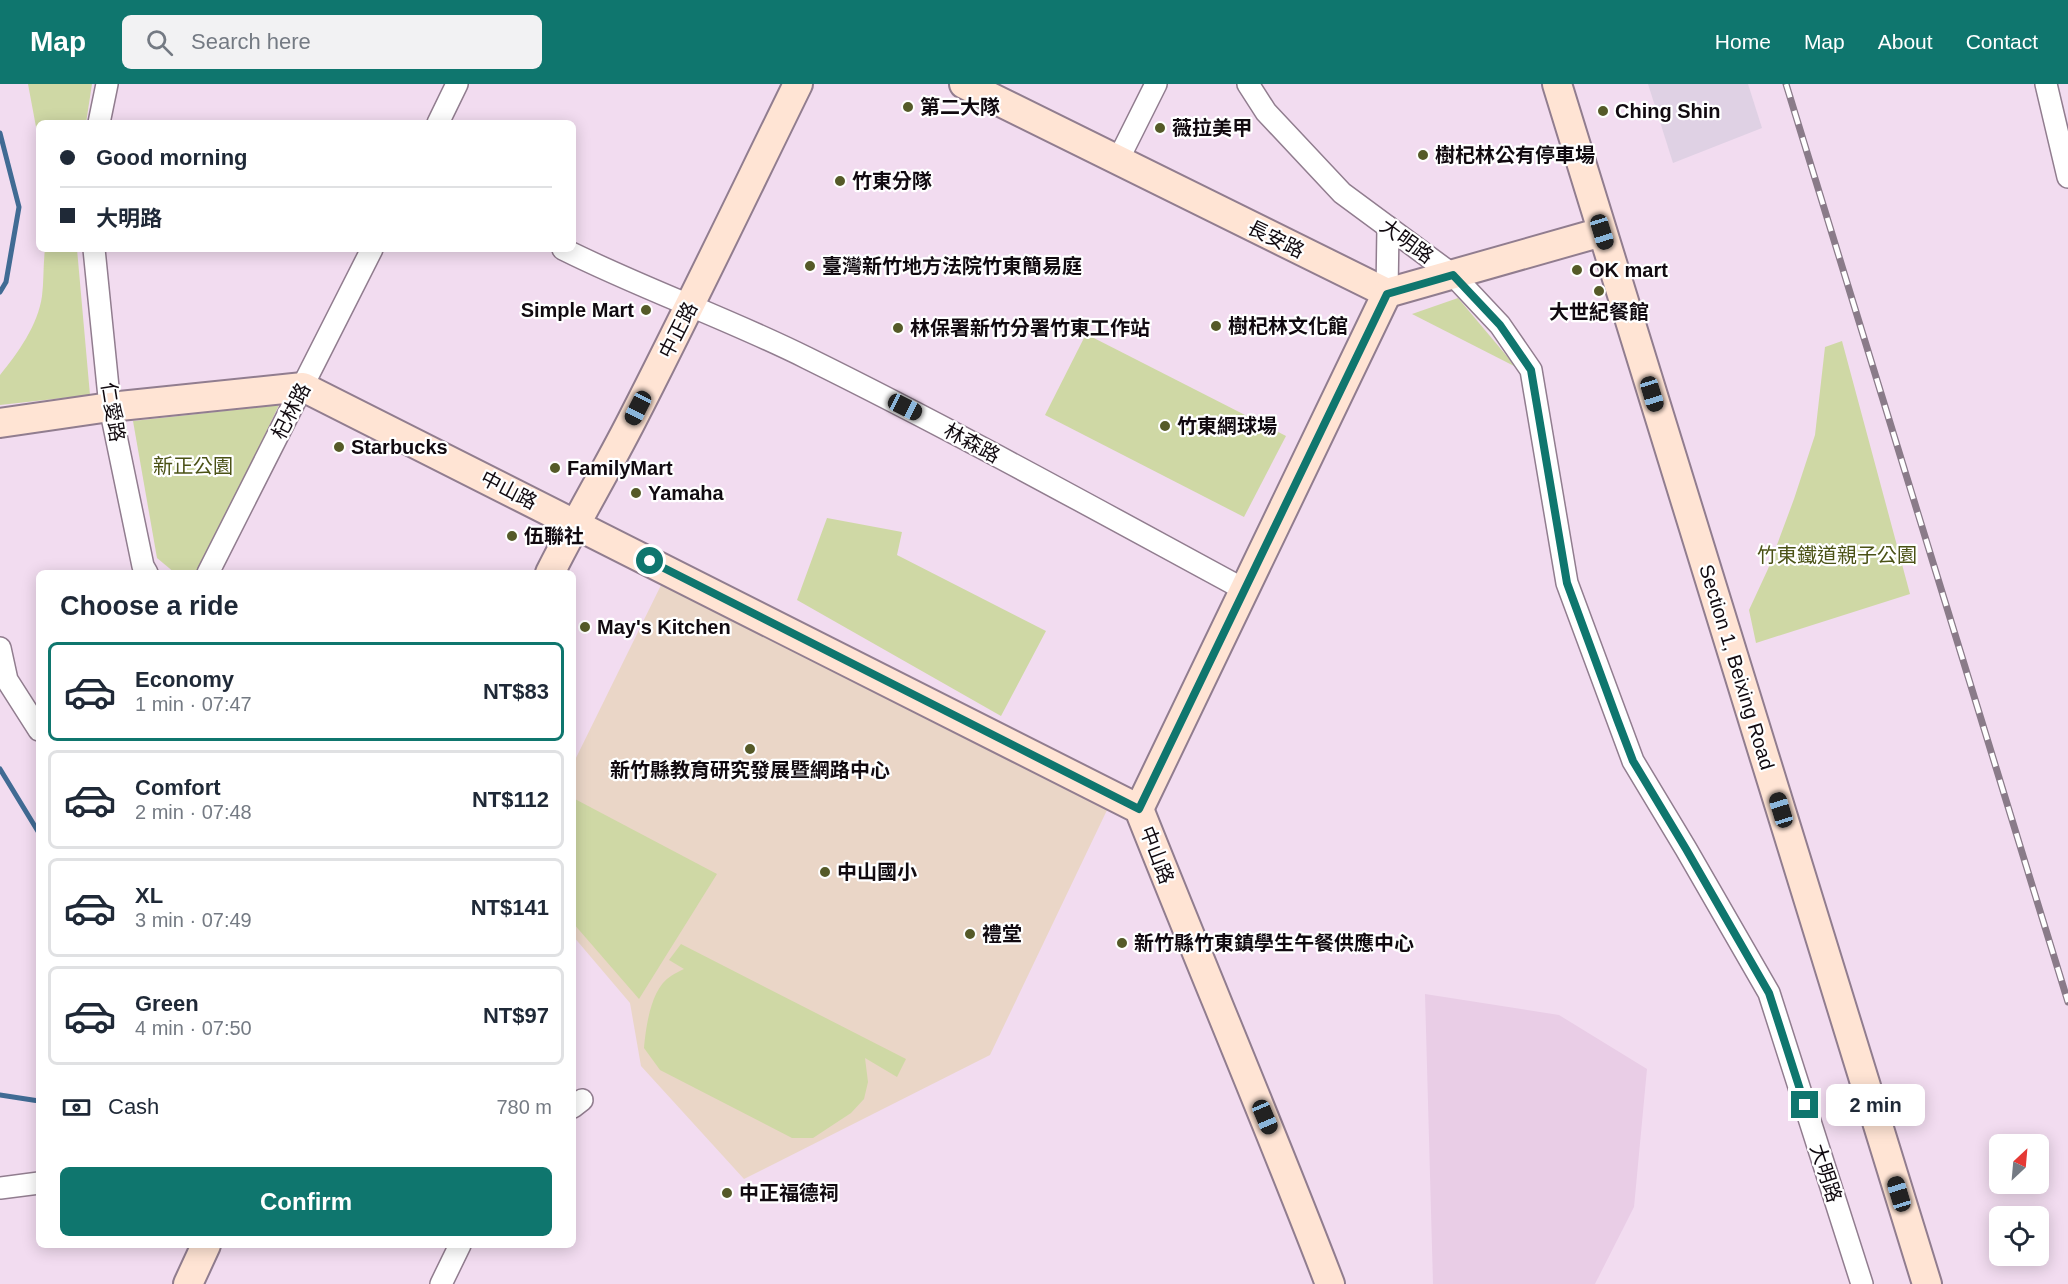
<!DOCTYPE html>
<html lang="en">
<head>
<meta charset="utf-8">
<style>
  body { margin:0; font-family:Arial,"Noto Sans TC",sans-serif; background:#f2f2f3; color:#1f2937; height:100vh; display:flex; flex-direction:column; font-size:22px; white-space:nowrap }
  * { box-sizing:border-box; margin:0 }
  p { font-size:20px; color:#747a83 }
  .icon { flex:none; width:33px; height:33px; fill:none; stroke:currentColor; stroke-width:2; stroke-linecap:round; stroke-linejoin:round }
  .map { position:relative; flex:1; overflow:hidden }
  .side { position:absolute; left:36px; top:486px; width:540px; height:678px; display:flex; flex-direction:column; background:#fff; border-radius:9px; box-shadow:0 3px 15px #0003 }
  .side>* { flex:none }
  .banner { position:absolute; left:36px; top:36px; width:540px; height:132px; border-radius:9px; box-shadow:0 3px 15px #0003; display:grid; align-content:center; height:132px; padding:0 24px; background:#fff }
  .needle { width:39px; rotate:26deg }
  .controls { position:absolute; left:1989px; top:1050px; display:grid; gap:12px }
  .controls a { display:grid; place-items:center; width:60px; height:60px; border-radius:9px; background:#fff; box-shadow:0 3px 15px #0003; font-size:30px }
  .end { position:absolute; width:27px; height:27px; margin:-14px; border:8px solid #0f766e; background:#fff; box-shadow:0 0 0 3px #fff }
  .from { border-radius:50% }
  .bubble { position:absolute; height:42px; border-radius:9px; background:#fff; box-shadow:0 3px 15px #0003; font-size:20px; font-weight:600; line-height:42px; text-align:center }
  .car { position:absolute; width:18px; height:36px; margin:-18px -9px; border-radius:8px; box-shadow:0 0 4px 2px #0007; background:linear-gradient(#222 24%,#8ab4d8 0 40%,#222 0 76%,#8ab4d8 0 86%,#222 0) }
  .banner b { display:flex; align-items:center; gap:21px; height:57px; font-size:22px }
  .banner b+b { border-top:2px solid #e0e1e3 }
  .banner i { width:15px; height:15px; background:#1f2937 }
  ul { padding:0; list-style:none }
  li { display:flex; align-items:center; gap:18px; height:99px; margin:0 12px 9px; padding:0 12px; border:3px solid #e0e1e3; border-radius:9px }
  li div { flex:1 }
  li b { display:block; font-size:22px }
  li em { font-style:normal; font-weight:600 }
  li.active { border-color:#0f766e }
  li>.icon { width:54px; height:54px; stroke-width:1.5 }
  h2 { padding:0 24px; font-size:27px; line-height:72px }
  .pay { display:flex; align-items:center; gap:15px; height:66px; padding:0 24px; font-size:22px }
  .pay p { margin-inline-start:auto }
  .primary-button { display:flex; gap:12px; margin-top:auto; padding:12px 24px }
  .primary-button a { flex:1; height:69px; border-radius:9px; background:#0f766e; color:#fff; font-size:24px; font-weight:600; line-height:69px; text-align:center }
  header { display:flex; align-items:center; gap:36px; box-sizing:border-box; height:84px; padding:0 30px; background:#0f766e; color:#fff }
  header strong { font-size:28px }
  nav { display:flex; gap:33px; margin-inline-start:auto; font-size:21px }
  .search { width:420px; height:54px; background:#f2f2f3; display:flex; align-items:center; gap:15px; box-sizing:border-box; padding:0 21px; border-radius:9px; color:#747a83; font-size:22px }
  .map>svg:first-child { display:block }
  .commercial { fill:#dfd1e4 }
  .built { fill:#e9cde6 }
  .education { fill:#ead6c7 }
  .green { fill:#cfd8a5 }
  .lines { fill:none; stroke-linecap:round; stroke-linejoin:round }
  .stream { stroke:#416b94; stroke-width:5 }
  .street-casing { stroke:#917d8f; stroke-width:24 }
  .secondary-casing { stroke:#917d8f; stroke-width:32 }
  .street { stroke:#fff; stroke-width:21 }
  .secondary { stroke:#ffe4d4; stroke-width:28 }
  .rail-casing { stroke:#8a7b89; stroke-width:7 }
  .rail { stroke:#fff; stroke-width:4.5; stroke-dasharray:14; stroke-linecap:butt }
  .route { stroke:#0f766e; stroke-width:8 }
  .poi-dot { fill:#555a28; stroke:#fff; stroke-width:2 }
  .labels { text-anchor:middle; dominant-baseline:central; stroke-width:4.5; stroke-linejoin:round; paint-order:stroke }
  .poi-label { font-size:20px; font-weight:bold; fill:#110a10; stroke:#fff; text-anchor:start }
  .street-label { font-size:20px; fill:#110a10; stroke:#fff }
  .park-label { font-size:20px; fill:#4b5216; stroke:#fff }
</style>
</head>
<body>
<header>
<strong>Map</strong>
<div class="search"><svg class="icon" aria-label="search" viewBox="0 0 24 24"><circle cx="10" cy="10" r="6"/><path d="M15 15l6 6"/></svg>Search here</div>
<nav><a>Home</a><a>Map</a><a>About</a><a>Contact</a></nav>
</header>
<div class="map">
<svg width="2068" height="1200" viewBox="0 0 2068 1200">
  <rect width="100%" height="100%" fill="#f2dcf0"/>
  <path class="commercial" d="M1648,0H1748L1762,44L1673,79Z"/>
  <path class="built" d="M1425,910L1559,931L1647,985L1634,1123L1595,1200H1433Z"/>
  <path class="education" d="M666,491L1108,724L990,971L744,1095L641,982L630,919L573,852V680Z"/>
  <g class="green">
    <path d="M28,0H92L86,39H39V59Z"/>
    <path d="M45,165H77L90,311L0,321V291C18,269 38,241 42,212C44,197 43,181 45,165Z"/>
    <path d="M1458,214L1516,283L1412,230Z"/>
    <path d="M1086,250L1286,352L1244,433L1045,331Z"/>
    <path d="M1842,257L1910,510L1756,559L1749,526L1768,485L1794,415L1815,351L1825,263Z"/>
    <path d="M279,321L199,489H175L157,474L133,337Z"/>
    <path d="M827,434L902,448L897,471L1046,547L1001,632L797,516Z"/>
    <path d="M573,714L717,790L639,915L573,839Z"/>
    <path d="M681,860L906,975L897,993L865,974L868,998L864,1015L851,1029L813,1054H792L660,986L644,964C646,942 651,904 671,892C675,889 680,887 684,885L669,876Z"/>
  </g>
  <g class="lines">
    <g class="stream">
      <path d="M0,49L19,123L6,198L0,208"/>
      <path d="M0,685L39,749"/>
      <path d="M0,1011L39,1017"/>
    </g>
    <g class="street-casing">
      <g id="street">
        <path d="M1248,0L1266,28L1342,109L1453,191L1500,241L1531,286L1567,499L1633,677L1686,765L1769,909L1862,1200"/>
        <path d="M2046,0L2068,93"/>
        <path d="M99,39L107,0"/>
        <path d="M438,39L457,0"/>
        <path d="M1118,76L1156,0"/>
        <path d="M94,165L110,323L143,482L147,489"/>
        <path d="M563,165C643,205 727,234 807,274C955,347 1099,427 1245,506"/>
        <path d="M1387,209L1388,143"/>
        <path d="M208,489L372,165"/>
        <path d="M0,564L7,596L39,646"/>
        <path d="M573,1023L582,1016"/>
        <path d="M0,1104L39,1099"/>
        <path d="M441,1200L460,1161"/>
      </g>
    </g>
    <g class="secondary-casing">
      <g id="secondary">
        <path d="M964,0L1387,209L1602,148"/>
        <path d="M1557,0L1927,1200"/>
        <path d="M0,339L110,323L303,303L1139,725C1202,884 1269,1041 1330,1200"/>
        <path d="M550,489C576,437 606,387 632,336C689,225 743,112 798,0"/>
        <path d="M1139,725L1387,209"/>
        <path d="M188,1200L206,1161"/>
      </g>
    </g>
    <use href="#street" class="street"/>
    <use href="#secondary" class="secondary"/>
    <g class="rail-casing">
      <path id="rail" d="M1786,0L2068,918"/>
    </g>
    <use href="#rail" class="rail"/>
  </g>
  <g class="lines">
    <path class="route" d="M650,477L1139,725L1387,210L1453,191L1500,241L1531,286L1567,499L1617,635L1633,677L1686,765L1769,909L1805,1021"/>
  </g>
  <g class="poi-dot">
    <circle cx="908" cy="23" r="6"/>
    <circle cx="1603" cy="27" r="6"/>
    <circle cx="1160" cy="44" r="6"/>
    <circle cx="1423" cy="71" r="6"/>
    <circle cx="840" cy="97" r="6"/>
    <circle cx="810" cy="182" r="6"/>
    <circle cx="1577" cy="186" r="6"/>
    <circle cx="1599" cy="207" r="6"/>
    <circle cx="646" cy="226" r="6"/>
    <circle cx="1216" cy="242" r="6"/>
    <circle cx="898" cy="244" r="6"/>
    <circle cx="1165" cy="342" r="6"/>
    <circle cx="339" cy="363" r="6"/>
    <circle cx="555" cy="384" r="6"/>
    <circle cx="636" cy="409" r="6"/>
    <circle cx="512" cy="452" r="6"/>
    <circle cx="585" cy="543" r="6"/>
    <circle cx="750" cy="665" r="6"/>
    <circle cx="825" cy="788" r="6"/>
    <circle cx="970" cy="850" r="6"/>
    <circle cx="1122" cy="859" r="6"/>
    <circle cx="727" cy="1109" r="6"/>
  </g>
  <g class="labels">
    <g class="poi-label">
      <text x="920" y="23">第二大隊</text>
      <text x="1615" y="27">Ching Shin</text>
      <text x="1172" y="44">薇拉美甲</text>
      <text x="1435" y="71">樹杞林公有停車場</text>
      <text x="852" y="97">竹東分隊</text>
      <text x="822" y="182">臺灣新竹地方法院竹東簡易庭</text>
      <text x="1589" y="186">OK mart</text>
      <text x="634" y="226" text-anchor="end">Simple Mart</text>
      <text x="1599" y="228" text-anchor="middle">大世紀餐館</text>
      <text x="1228" y="242">樹杞林文化館</text>
      <text x="910" y="244">林保署新竹分署竹東工作站</text>
      <text x="1177" y="342">竹東網球場</text>
      <text x="351" y="363">Starbucks</text>
      <text x="567" y="384">FamilyMart</text>
      <text x="648" y="409">Yamaha</text>
      <text x="524" y="452">伍聯社</text>
      <text x="597" y="543">May's Kitchen</text>
      <text x="750" y="686" text-anchor="middle">新竹縣教育研究發展暨網路中心</text>
      <text x="837" y="788">中山國小</text>
      <text x="982" y="850">禮堂</text>
      <text x="1134" y="859">新竹縣竹東鎮學生午餐供應中心</text>
      <text x="739" y="1109">中正福德祠</text>
    </g>
    <g class="street-label">
      <text transform="translate(1276 155) rotate(26)">長安路</text>
      <text transform="translate(1407 157) rotate(36)">大明路</text>
      <text transform="translate(678 246) rotate(-63)">中正路</text>
      <text transform="translate(291 327) rotate(-63)">杞林路</text>
      <text transform="translate(113 328) rotate(81)">仁愛路</text>
      <text transform="translate(972 359) rotate(28)">林森路</text>
      <text transform="translate(509 406) rotate(27)">中山路</text>
      <text transform="translate(1737 583) rotate(73)">Section 1, Beixing Road</text>
      <text transform="translate(1157 771) rotate(69)">中山路</text>
      <text transform="translate(1826 1089) rotate(72)">大明路</text>
    </g>
    <g class="park-label">
      <text x="193" y="382">新正公園</text>
      <text x="1837" y="471">竹東鐵道親子公園</text>
    </g>
  </g>
</svg>
<div class="controls">
<a><svg class="needle" viewBox="-14 -14 28 28"><path d="M0-13l5 13h-10z" fill="#e53935"/><path d="M0 13l5-13h-10z" fill="#747a83"/></svg></a>
<a><svg class="icon" aria-label="locate" viewBox="0 0 24 24"><circle cx="12" cy="12" r="6"/><path d="M12 2v4M12 18v4M2 12h4M18 12h4"/></svg></a>
</div>
<i class="end from" style="left:650px;top:477px"></i>
<i class="end" style="left:1805px;top:1021px"></i>
<div class="bubble" style="left:1826px;top:1000px;width:99px">2 min</div>
<i class="car" style="left:1602px;top:148px;rotate:163deg"></i>
<i class="car" style="left:1652px;top:310px;rotate:163deg"></i>
<i class="car" style="left:905px;top:323px;rotate:117deg"></i>
<i class="car" style="left:638px;top:324px;rotate:207deg"></i>
<i class="car" style="left:1781px;top:726px;rotate:343deg"></i>
<i class="car" style="left:1265px;top:1033px;rotate:157deg"></i>
<i class="car" style="left:1899px;top:1110px;rotate:343deg"></i>
<div class="banner">
<b><i class="from"></i>Good morning</b>
<b><i></i>大明路</b>
</div>
<section class="side">
<h2>Choose a ride</h2>
<ul>
<li class="active"><svg class="icon" aria-label="car" viewBox="0 0 24 24"><path d="M5 17H2v-5l4-1 3-4h7l3 4 3 1v5h-3M9 17h6M6 11h13"/><circle cx="7" cy="17" r="2"/><circle cx="17" cy="17" r="2"/></svg><div><b>Economy</b><p>1 min · 07:47</p></div><em>NT$83</em></li>
<li><svg class="icon" aria-label="car" viewBox="0 0 24 24"><path d="M5 17H2v-5l4-1 3-4h7l3 4 3 1v5h-3M9 17h6M6 11h13"/><circle cx="7" cy="17" r="2"/><circle cx="17" cy="17" r="2"/></svg><div><b>Comfort</b><p>2 min · 07:48</p></div><em>NT$112</em></li>
<li><svg class="icon" aria-label="car" viewBox="0 0 24 24"><path d="M5 17H2v-5l4-1 3-4h7l3 4 3 1v5h-3M9 17h6M6 11h13"/><circle cx="7" cy="17" r="2"/><circle cx="17" cy="17" r="2"/></svg><div><b>XL</b><p>3 min · 07:49</p></div><em>NT$141</em></li>
<li><svg class="icon" aria-label="car" viewBox="0 0 24 24"><path d="M5 17H2v-5l4-1 3-4h7l3 4 3 1v5h-3M9 17h6M6 11h13"/><circle cx="7" cy="17" r="2"/><circle cx="17" cy="17" r="2"/></svg><div><b>Green</b><p>4 min · 07:50</p></div><em>NT$97</em></li>
</ul>
<div class="pay"><svg class="icon" aria-label="cash" viewBox="0 0 24 24"><path d="M3 7h18v10H3z"/><circle cx="12" cy="12" r="2"/></svg>Cash<p>780 m</p></div>
<div class="primary-button"><a>Confirm</a></div>
</section>
</div>
</body>
</html>
